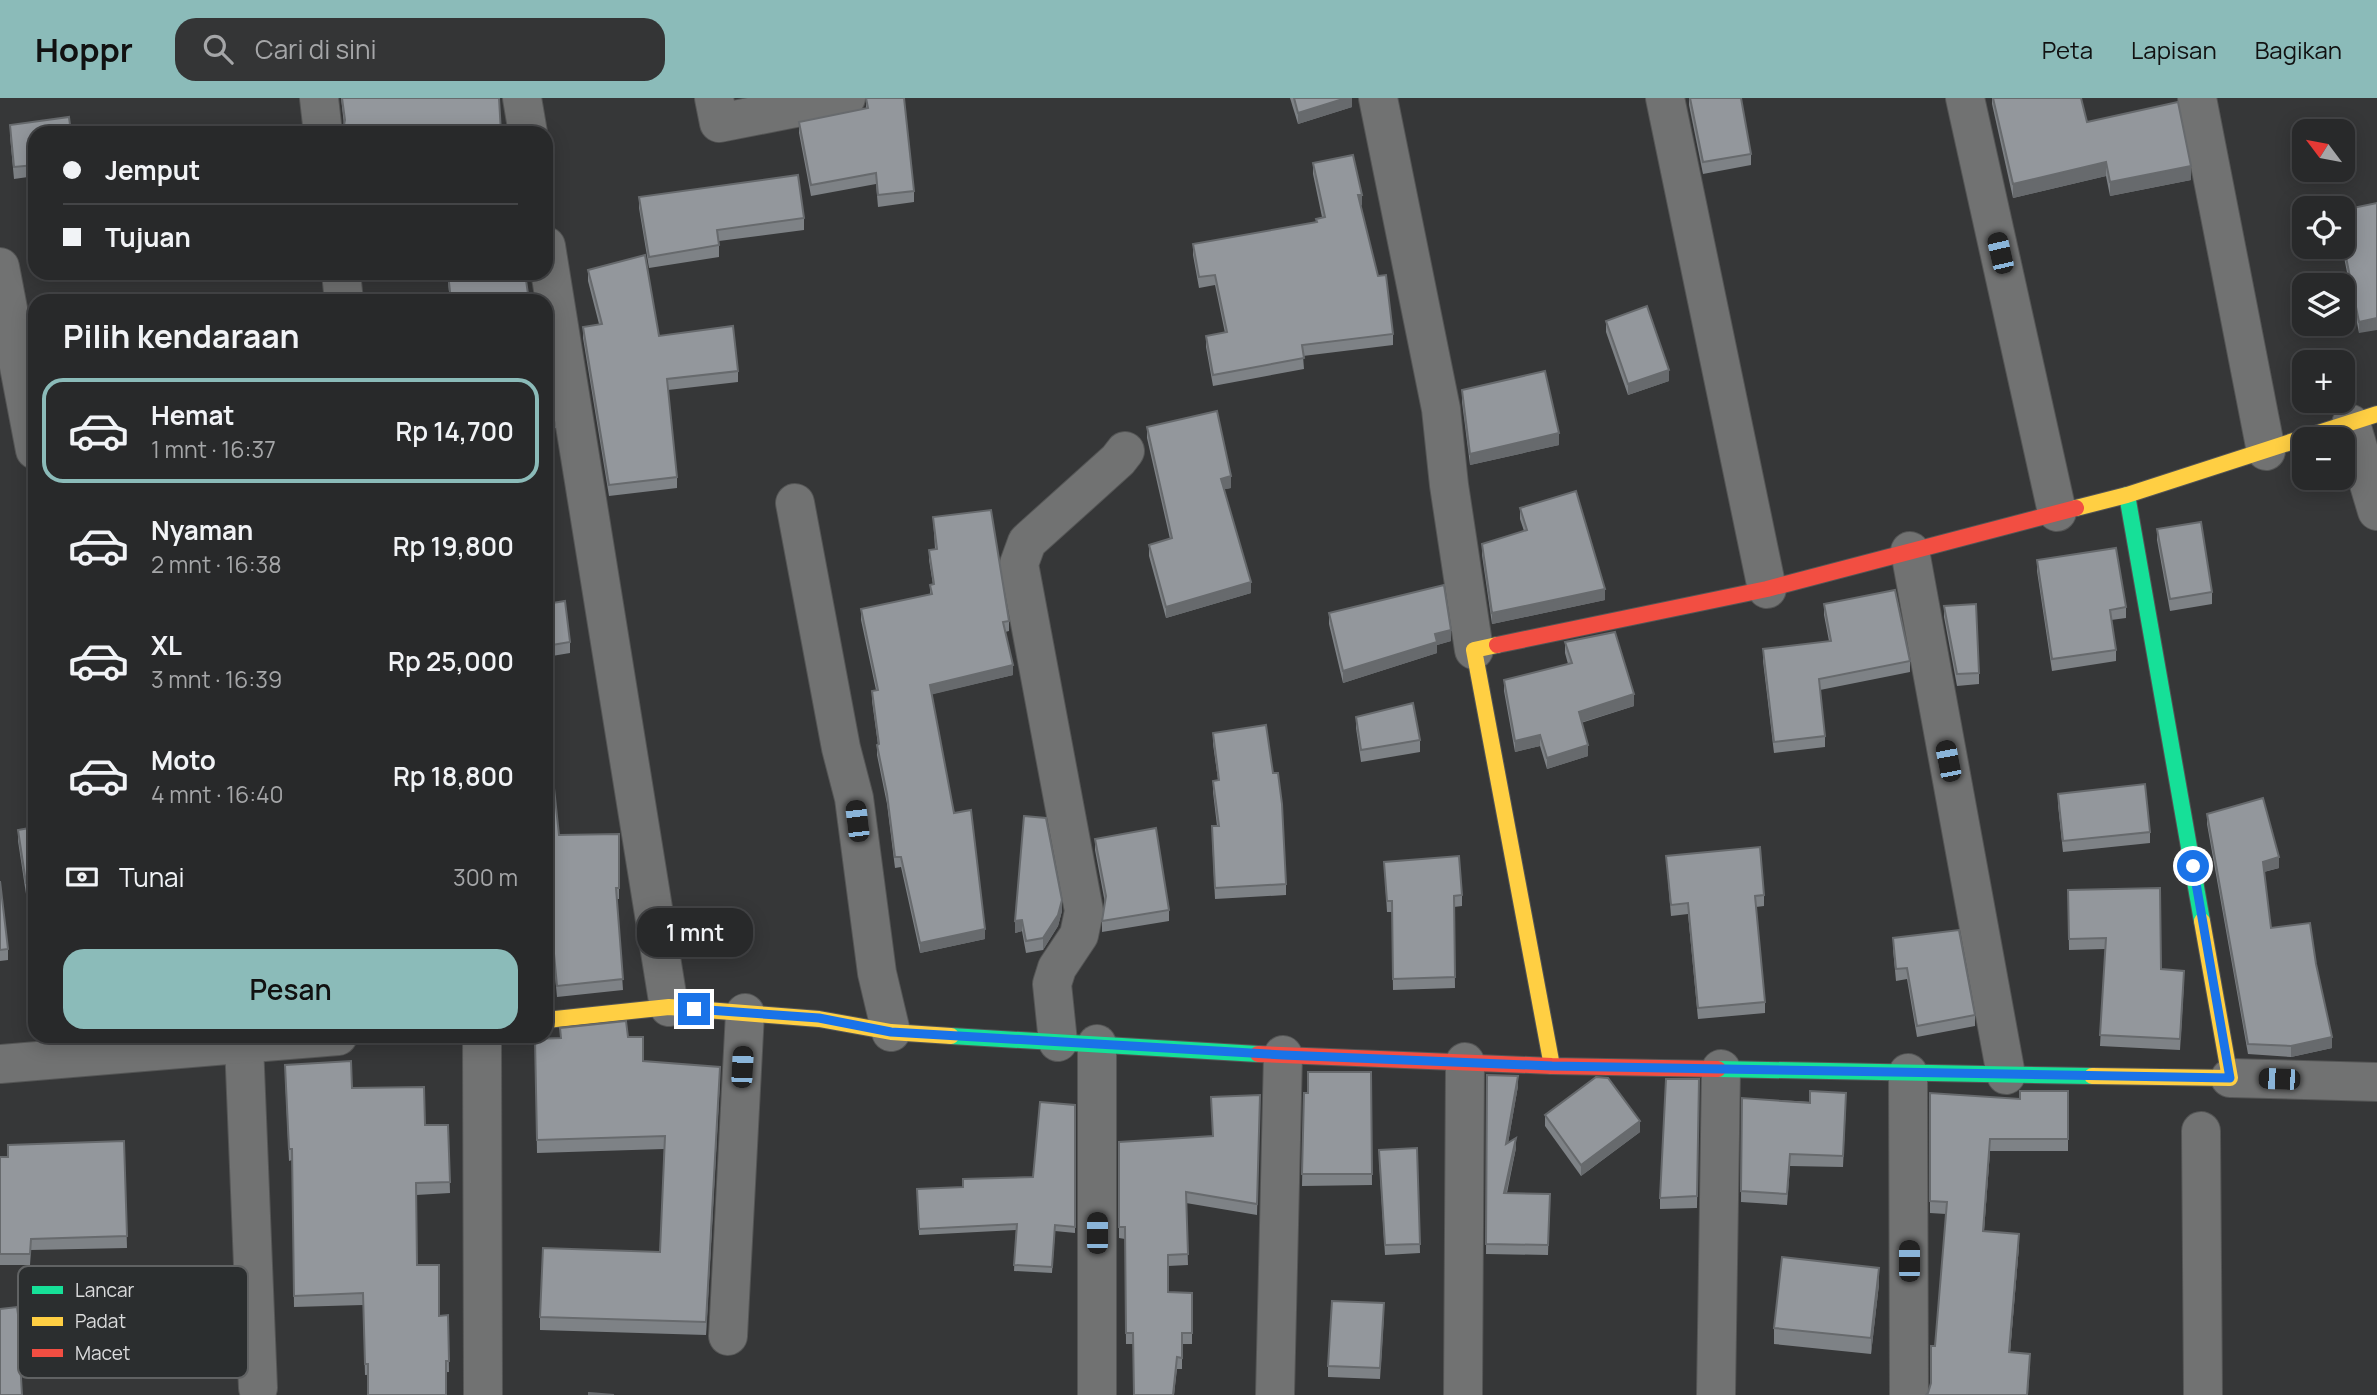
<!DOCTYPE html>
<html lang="id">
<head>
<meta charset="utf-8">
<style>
  body { margin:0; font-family:Manrope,sans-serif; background:#343536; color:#f1f3f6; height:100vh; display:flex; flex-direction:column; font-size:26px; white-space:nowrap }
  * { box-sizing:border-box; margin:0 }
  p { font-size:23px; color:#a5a6a8 }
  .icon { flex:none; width:38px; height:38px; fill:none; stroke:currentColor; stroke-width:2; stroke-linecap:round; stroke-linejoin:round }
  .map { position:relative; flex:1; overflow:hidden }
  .details { position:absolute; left:28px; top:196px; width:525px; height:749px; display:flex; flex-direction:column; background:#28292a; border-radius:21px; box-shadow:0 4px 18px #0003,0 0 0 2px #444547 }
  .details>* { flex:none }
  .hud { position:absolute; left:28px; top:28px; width:525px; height:154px; border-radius:21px; box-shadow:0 4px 18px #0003,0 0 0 2px #444547; display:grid; align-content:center; height:154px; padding:0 35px; background:#28292a }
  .needle { width:46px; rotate:302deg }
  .controls { position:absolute; left:2292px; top:21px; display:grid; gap:14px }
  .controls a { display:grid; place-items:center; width:63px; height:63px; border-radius:14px; background:#28292a; box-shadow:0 4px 18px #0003,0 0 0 2px #444547; font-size:35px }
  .end { position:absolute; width:32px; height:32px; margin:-16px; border:9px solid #1a73e8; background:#fff; box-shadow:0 0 0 4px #fff }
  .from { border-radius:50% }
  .bubble { position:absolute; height:49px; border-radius:21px; background:#28292a; box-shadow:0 4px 18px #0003,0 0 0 2px #444547; font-size:23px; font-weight:600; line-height:49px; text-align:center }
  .car { position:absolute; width:21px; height:42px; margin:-21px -10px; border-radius:9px; box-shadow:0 0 5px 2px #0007; background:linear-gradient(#222 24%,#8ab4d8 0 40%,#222 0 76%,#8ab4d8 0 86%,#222 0) }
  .hud b { display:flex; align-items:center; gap:24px; height:66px; font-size:26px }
  .hud b+b { border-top:2px solid #444547 }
  .hud i { width:18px; height:18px; background:#f1f3f6 }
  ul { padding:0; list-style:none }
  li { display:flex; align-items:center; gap:21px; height:105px; margin:0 14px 10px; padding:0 21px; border:4px solid transparent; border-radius:21px }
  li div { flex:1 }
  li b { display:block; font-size:26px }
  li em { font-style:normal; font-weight:600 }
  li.on { border-color:#8bbbb9 }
  li>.icon { width:63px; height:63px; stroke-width:1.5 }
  h2 { padding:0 35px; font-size:32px; line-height:84px }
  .pay { display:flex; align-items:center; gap:18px; height:77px; padding:0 35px; font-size:26px }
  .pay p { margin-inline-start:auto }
  .button { display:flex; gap:14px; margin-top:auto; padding:14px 35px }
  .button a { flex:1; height:80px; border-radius:21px; background:#8bbbb9; color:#111; font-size:28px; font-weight:600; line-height:80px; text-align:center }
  header { display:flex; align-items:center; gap:42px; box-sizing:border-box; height:98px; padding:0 35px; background:#8bbbb9; color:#111 }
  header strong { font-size:33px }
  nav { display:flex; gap:38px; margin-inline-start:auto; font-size:24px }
  .search { width:490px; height:63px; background:#343536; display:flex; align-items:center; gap:18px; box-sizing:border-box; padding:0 24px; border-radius:21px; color:#a5a6a8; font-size:26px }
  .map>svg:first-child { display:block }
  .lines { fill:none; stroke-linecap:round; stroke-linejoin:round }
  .street-casing { stroke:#545555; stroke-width:40 }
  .fast-casing { stroke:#545555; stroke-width:18 }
  .slow-casing { stroke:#545555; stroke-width:18 }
  .jam-casing { stroke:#545555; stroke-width:18 }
  .street { stroke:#717272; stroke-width:38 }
  .fast { stroke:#16e098; stroke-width:16 }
  .slow { stroke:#ffcf43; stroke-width:16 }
  .jam { stroke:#f24e42; stroke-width:16 }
  .wall { fill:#7e8286 }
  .shaded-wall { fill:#676a6d }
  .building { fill:#93979c; stroke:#676a6d; stroke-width:2 }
  .route { stroke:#1a73e8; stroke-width:9 }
  .key { fill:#2b2e2f; stroke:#606263; stroke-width:2 }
  .key-label { font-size:19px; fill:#dbdcdd }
</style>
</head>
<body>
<header>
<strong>Hoppr</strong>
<div class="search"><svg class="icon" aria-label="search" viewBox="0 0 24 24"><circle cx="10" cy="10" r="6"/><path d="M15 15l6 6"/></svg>Cari di sini</div>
<nav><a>Peta</a><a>Lapisan</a><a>Bagikan</a></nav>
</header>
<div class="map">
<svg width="2377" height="1297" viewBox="0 0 2377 1297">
  <rect width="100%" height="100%" fill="#363738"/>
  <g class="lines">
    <g class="street-casing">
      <g id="street">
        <path d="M319,0L323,35"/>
        <path d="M522,0L528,35"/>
        <path d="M714,0L719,25L846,0"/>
        <path d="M1378,0L1441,311L1449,387L1474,552"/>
        <path d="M1665,0L1767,491"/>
        <path d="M1965,0L2057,414"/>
        <path d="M2197,0L2266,353"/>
        <path d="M546,148L669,909"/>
        <path d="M0,169L35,352"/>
        <path d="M341,175L344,203"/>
        <path d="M2351,326L2377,413"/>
        <path d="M795,405L841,650L854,700L877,875L891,934"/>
        <path d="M1910,453L2006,977"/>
        <path d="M482,938L483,1297"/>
        <path d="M1058,944L1052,886L1057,870L1079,837L1084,813L1019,466L1027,444L1118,362L1125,353"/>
        <path d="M244,946L258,1290"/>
        <path d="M1097,946V1297"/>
        <path d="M0,966L338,938"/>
        <path d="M1908,975L1909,1297"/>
        <path d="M2230,980L2377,984"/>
        <path d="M2201,1033L2203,1297"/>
        <path d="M728,1238L745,915"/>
        <path d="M1275,1297L1283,957"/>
        <path d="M1463,1297L1465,964"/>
        <path d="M1716,1297L1721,971"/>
      </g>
    </g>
    <g class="fast-casing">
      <g id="fast">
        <path d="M2127,397L2202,823"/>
        <path d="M951,938L1258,956"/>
        <path d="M1718,971L2092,978"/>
      </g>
    </g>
    <g class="slow-casing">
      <g id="slow">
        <path d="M2076,410L2127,397L2377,316"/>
        <path d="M1497,547L1474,552L1552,968"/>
        <path d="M546,922L669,909L819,921L891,934L951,938"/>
        <path d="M2092,978L2230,980L2202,823"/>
      </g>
    </g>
    <g class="jam-casing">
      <g id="jam">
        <path d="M1497,547L1767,491L2076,410"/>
        <path d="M1258,956L1552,968L1718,971"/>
      </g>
    </g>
    <use href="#street" class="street"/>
    <use href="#fast" class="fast"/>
    <use href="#slow" class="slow"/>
    <use href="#jam" class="jam"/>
  </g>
  <g class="wall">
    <path d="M341,0H499L343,32L344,27Z"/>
    <path d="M866,0L914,93V104L878,109L876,86L811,98L799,35V24L866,10Z"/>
    <path d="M1290,0H1352V9L1298,26Z"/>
    <path d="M1689,0H1741L1751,56V67L1703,76L1689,7Z"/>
    <path d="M1992,0H2081L2087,24L2191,82L2110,98L2106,78L2013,100L1992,6Z"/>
    <path d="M10,27L35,35V78L14,81L10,38Z"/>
    <path d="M1313,65L1362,107L1360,108L1393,236V247L1303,258L1304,271L1213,288L1206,249V238L1225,235L1215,187L1199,190L1193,157V146L1316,124V121L1322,119L1313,76Z"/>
    <path d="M639,99L804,120V132L719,143V159L649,170L639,110Z"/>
    <path d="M2377,105L2359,235L2342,149H2343V112Z"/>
    <path d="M588,172L659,238L738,273V284L668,292L677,379V390L609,398L583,240V229L599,226L588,183Z"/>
    <path d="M447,175H525L450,203Z"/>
    <path d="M1606,223L1669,283L1628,297L1606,234Z"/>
    <path d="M546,275L555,329V340L546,341Z"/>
    <path d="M1462,292L1559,347L1470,367L1462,304Z"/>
    <path d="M1147,329L1231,390L1224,391L1251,495L1166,520L1149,458V447L1170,441L1147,340Z"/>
    <path d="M1520,410L1605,502L1492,526L1482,457V446L1524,433L1520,421Z"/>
    <path d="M933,419L1009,523V533L1005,534L1013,577L932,596L954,715L985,841L920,855L901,769L895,770L887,706L877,657V647H878L872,603V593L876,592L861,522V511L930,496V487H933L929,462V452L935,451Z"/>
    <path d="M2157,431L2212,494V506L2170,513L2157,442Z"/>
    <path d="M2037,462L2126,509V520L2111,522L2116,552V563L2052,573L2037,473Z"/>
    <path d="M546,506L570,544V555L546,559Z"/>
    <path d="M1824,506L1910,563V574L1820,592L1825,638V649L1774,655L1763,563V551L1829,543L1824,517Z"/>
    <path d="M1944,508L1979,575V586L1957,588L1944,519Z"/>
    <path d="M1329,515L1451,543L1437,547V555L1343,585L1329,526Z"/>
    <path d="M1565,544L1634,608L1581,625L1588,658L1547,671L1540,648L1515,654L1504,593V582L1568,566L1565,555Z"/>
    <path d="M1356,619L1420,642V654L1361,664L1356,630Z"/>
    <path d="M1213,635L1286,786V797L1215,801L1212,739L1217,728L1213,694V683L1218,682L1213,646Z"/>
    <path d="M546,644L559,737L619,736V801H617L623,892L557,899L548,802H546Z"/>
    <path d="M2058,696L2150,734V745L2063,754L2058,707Z"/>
    <path d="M2207,716L2279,770L2264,774L2271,830L2316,866L2332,950L2291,959L2248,956L2207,726Z"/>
    <path d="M35,729V795L26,796L18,743V732Z"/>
    <path d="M1095,741L1169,812V823L1102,834V823L1105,805L1095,752Z"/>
    <path d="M1666,758L1764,797V808L1756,809L1765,904V915L1698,921L1688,816L1671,818Z"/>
    <path d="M1384,764L1462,797V808L1454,809L1455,890L1393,892L1392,814H1387Z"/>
    <path d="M0,783L8,851V862L0,863Z"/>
    <path d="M2068,792L2161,871L2184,884L2180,952L2100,948L2105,851L2069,852Z"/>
    <path d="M1062,813L1058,828L1043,852L1026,855L1022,833L1015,835V823Z"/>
    <path d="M1893,840L1975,917V928L1917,939L1907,881L1896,883L1893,851Z"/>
    <path d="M560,930L628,939L643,963L720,982L706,1237L540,1232V1219L660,1154L664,1051L537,1055L535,941H560Z"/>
    <path d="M1371,974L1372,1087L1302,1088L1304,995H1308Z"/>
    <path d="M1487,977L1518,988L1508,1045L1516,1050L1507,1095L1550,1096L1548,1157L1486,1156Z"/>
    <path d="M285,978L352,990L425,1027H448L450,1095L416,1097L417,1167L439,1218L448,1217L449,1274L365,1277L363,1207L294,1209L292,1062L289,1063Z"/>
    <path d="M1699,981L1697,1110L1660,1111V1100Z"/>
    <path d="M2068,993V1053H1990L1984,1133L2019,1148L2010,1255L2030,1268L1928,1295L1931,1285L1935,1248L1946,1116L1930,1115V995L2020,1001Z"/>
    <path d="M1260,997L1257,1117L1186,1105L1188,1167L1168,1168V1194L1192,1195V1246H1182V1271H1177L1174,1297H1134L1133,1246H1126L1125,1141L1119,1140V1044L1212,1038Z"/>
    <path d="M1742,1000L1846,1006L1843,1069L1790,1068L1787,1107L1741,1104Z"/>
    <path d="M1075,1007V1135L1055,1133L1052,1175L1014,1173L1016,1132L919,1137L917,1091L963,1089L1033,1079Z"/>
    <path d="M1545,1017L1640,1034L1581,1078L1545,1028Z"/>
    <path d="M124,1043L127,1150L31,1152L30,1167H0V1059H8Z"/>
    <path d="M1417,1050L1420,1155L1385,1157L1379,1061Z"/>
    <path d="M1879,1186L1871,1256L1774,1246V1230Z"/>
    <path d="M0,1211L22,1245V1254H20Z"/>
    <path d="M1384,1217L1380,1281L1328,1279V1268Z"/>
  </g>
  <g class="shaded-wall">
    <path d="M1346,0H1352V9L1298,26V15Z"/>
    <path d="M2106,64V78L2013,100V86Z"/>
    <path d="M2191,68V82L2110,98V84Z"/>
    <path d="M1358,97H1362V107L1358,108Z"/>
    <path d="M2377,220V232L2359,235V224Z"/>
    <path d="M1669,272V283L1628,297V286Z"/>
    <path d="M1559,335V347L1470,367V356Z"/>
    <path d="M1231,378V390L1221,392V381Z"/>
    <path d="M1251,484V495L1166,520V509Z"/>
    <path d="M1605,491V502L1492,526V515Z"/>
    <path d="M1451,532V543L1437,547V555L1343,585V573L1435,536Z"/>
    <path d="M1013,567V577L930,597V587Z"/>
    <path d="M1634,596V608L1579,625V614Z"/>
    <path d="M1540,637V648L1515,654V643Z"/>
    <path d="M1588,647V658L1547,671V660Z"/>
    <path d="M2279,759V770L2263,774V764Z"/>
    <path d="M1062,802V813L1058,828L1043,852V840Z"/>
    <path d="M1022,822V833L1015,835V823Z"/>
    <path d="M985,831V841L920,855V845Z"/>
    <path d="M2332,939V950L2291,959V948Z"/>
    <path d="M720,969V982L706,1237V1224Z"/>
    <path d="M1518,978V988L1506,1057V1046Z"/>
    <path d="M1640,1023V1034L1581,1078V1067Z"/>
    <path d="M1516,1040V1050L1504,1105V1095Z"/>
    <path d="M1990,1041V1053L1983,1146V1133Z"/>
    <path d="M2019,1136V1148L2009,1267V1254Z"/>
    <path d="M1879,1170V1186L1871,1256V1240Z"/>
    <path d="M2030,1256V1268L2028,1297H2027Z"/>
    <path d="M1177,1259L1174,1297H1173Z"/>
  </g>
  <g class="building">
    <path d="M342,0H499L501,35H341L343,32L345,22Z"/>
    <path d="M866,0H904L914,93L878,97L876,75L811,87L799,24L868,10Z"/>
    <path d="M1294,0H1346L1298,15Z"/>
    <path d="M1690,0H1741L1751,56L1703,64Z"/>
    <path d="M1993,0H2081L2087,24L2178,4L2191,68L2110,84L2106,64L2013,86Z"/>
    <path d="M69,19L71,35H35V67L14,69L10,27Z"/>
    <path d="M1353,57L1362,97H1358L1378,178L1386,177L1393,236L1302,247L1304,260L1213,277L1206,238L1227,234L1215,177L1199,179L1193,146L1317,124L1316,121L1325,119L1313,65Z"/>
    <path d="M798,77L804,120L717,132L719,147L649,159L639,99Z"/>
    <path d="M2377,105V220L2359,224L2343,144V112Z"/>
    <path d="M645,157L659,238L733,228L738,273L667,281L677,379L609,387L583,229L602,226L588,172Z"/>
    <path d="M448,175H525L529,203H448H451Z"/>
    <path d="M1647,208L1669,272L1628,286L1606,223Z"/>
    <path d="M1545,273L1559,335L1470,356L1462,292Z"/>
    <path d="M546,275L555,329L546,330Z"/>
    <path d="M1217,313L1231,378L1221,381L1251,484L1166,509L1149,447L1172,440L1147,329Z"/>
    <path d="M1576,393L1605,491L1492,515L1482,446L1527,432L1520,410Z"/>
    <path d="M991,412L1009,523L1003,524L1013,567L930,587L954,715L971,712L985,831L920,845L901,759H895L887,696L877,647L879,646L872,593L878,592L861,511L932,496L930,487L934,486L929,452L937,451L933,419Z"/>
    <path d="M2201,424L2212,494L2170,501L2157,431Z"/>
    <path d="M2116,450L2126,509L2110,512L2116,552L2052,561L2037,462Z"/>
    <path d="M1444,487L1451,532L1435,536L1437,544L1343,573L1329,515Z"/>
    <path d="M1895,492L1910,563L1819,581L1825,638L1774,644L1763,551L1831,543L1824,506Z"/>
    <path d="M565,503L570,544L546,548V506Z"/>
    <path d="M1976,506L1979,575L1957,576L1944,508Z"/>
    <path d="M1615,534L1634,596L1579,614L1588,647L1547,660L1540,637L1515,643L1504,582L1572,565L1565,544Z"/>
    <path d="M1413,605L1420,642L1361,652L1356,619Z"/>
    <path d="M1266,627L1273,675H1278L1282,706L1286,786L1215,790L1212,728H1219L1213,683L1219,682L1213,635Z"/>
    <path d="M549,643L559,737L619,736V790H616L623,881L557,888L548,791H546V644Z"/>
    <path d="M2145,686L2150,734L2063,743L2058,696Z"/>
    <path d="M2263,700L2279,759L2263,764L2271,830L2310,825L2316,866L2332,939L2291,948L2248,946L2207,716Z"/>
    <path d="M1024,718L1046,720L1062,802L1058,817L1043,840L1026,843L1022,822L1015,823Z"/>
    <path d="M35,729V784L26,785L18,732Z"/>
    <path d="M1156,730L1169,812L1102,823L1106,798L1095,741Z"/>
    <path d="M1760,749L1764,797L1755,798L1765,904L1698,910L1688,805L1671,807L1666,758Z"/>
    <path d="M1459,758L1462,797L1454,798L1455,879L1393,881L1392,803H1387L1384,764Z"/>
    <path d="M0,783L8,851L0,852Z"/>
    <path d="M2160,790L2161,871L2184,873L2180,941L2100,937L2106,840L2069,841L2068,792Z"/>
    <path d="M1959,832L1975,917L1917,928L1907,870L1896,871L1893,840Z"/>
    <path d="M626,923L628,939H643V963L720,969L706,1224L540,1219L543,1150L660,1154L665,1038L537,1042L535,941L561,940L560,930Z"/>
    <path d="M351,963L352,990L424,989L425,1027H448L450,1084L416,1085L417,1167H439V1218L448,1217L449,1263H446V1297H368V1266H365L363,1195L294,1198L292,1051H289L285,967Z"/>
    <path d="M1308,974H1371L1372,1076H1302L1304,995H1308Z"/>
    <path d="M1487,977L1518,978L1506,1046L1516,1040L1504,1095L1550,1096L1548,1147L1486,1146Z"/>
    <path d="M1596,979L1608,980L1640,1023L1581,1067L1545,1017Z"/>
    <path d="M1666,981H1699L1697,1098L1660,1100Z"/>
    <path d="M1810,993L1846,995L1843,1058L1790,1056L1787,1096L1741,1093L1742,1000L1810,1005Z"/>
    <path d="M2020,993H2068V1041H1990L1983,1133L2019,1136L2009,1254L2030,1256L2027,1297H1926L1928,1295L1931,1285V1248H1935L1947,1104L1930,1103V995L2020,1001Z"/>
    <path d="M1260,997L1257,1106L1186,1094L1188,1156L1168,1157V1194L1192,1195V1235H1182V1260L1177,1259L1173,1297H1134L1133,1235H1126L1125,1129H1119V1044L1213,1038L1211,999Z"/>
    <path d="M1040,1004L1075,1007V1129L1055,1127L1052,1169L1014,1167L1017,1126L919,1131L917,1091L963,1089V1081L1033,1079Z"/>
    <path d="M124,1043L127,1138L31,1141L30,1156H0V1059H8V1047Z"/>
    <path d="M1417,1050L1420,1146L1385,1147L1379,1052Z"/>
    <path d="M1782,1159L1879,1170L1871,1240L1774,1230Z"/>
    <path d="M1332,1203L1384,1205L1380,1270L1328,1268Z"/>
    <path d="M17,1209L22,1245H19L22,1297H0V1211Z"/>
    <path d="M589,1295L614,1297H589Z"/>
  </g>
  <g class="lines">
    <path class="route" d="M694,911L819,920L891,934L1283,957L1552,968L2230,980L2193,768"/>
  </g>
  <rect x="18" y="1168" width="230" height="112" rx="10" class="key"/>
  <rect x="32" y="1188" width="31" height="8" fill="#16e098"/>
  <rect x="32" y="1219" width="31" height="9" fill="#ffcf43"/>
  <rect x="32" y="1251" width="31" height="8" fill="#f24e42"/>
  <g class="key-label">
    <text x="75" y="1199">Lancar</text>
    <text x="75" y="1230">Padat</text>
    <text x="75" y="1262">Macet</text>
  </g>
</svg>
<div class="controls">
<a><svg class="needle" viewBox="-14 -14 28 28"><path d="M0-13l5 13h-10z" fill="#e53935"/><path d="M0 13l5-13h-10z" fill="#a5a6a8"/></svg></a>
<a><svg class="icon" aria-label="locate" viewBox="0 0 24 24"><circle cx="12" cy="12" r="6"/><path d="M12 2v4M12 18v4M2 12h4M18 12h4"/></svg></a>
<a><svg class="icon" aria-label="layers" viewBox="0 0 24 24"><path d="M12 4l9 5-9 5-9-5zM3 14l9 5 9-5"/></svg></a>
<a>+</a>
<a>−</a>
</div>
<i class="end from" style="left:2193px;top:768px"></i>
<i class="end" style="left:694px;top:911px"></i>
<div class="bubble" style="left:637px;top:810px;width:116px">1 mnt</div>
<i class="car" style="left:2000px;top:155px;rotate:347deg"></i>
<i class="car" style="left:1948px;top:663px;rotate:349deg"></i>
<i class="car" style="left:857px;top:723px;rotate:353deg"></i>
<i class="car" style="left:742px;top:969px;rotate:3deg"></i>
<i class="car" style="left:2279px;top:981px;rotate:272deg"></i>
<i class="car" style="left:1097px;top:1135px;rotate:0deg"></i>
<i class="car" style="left:1909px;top:1163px;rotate:0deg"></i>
<div class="hud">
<b><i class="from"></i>Jemput</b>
<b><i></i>Tujuan</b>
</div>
<section class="details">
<h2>Pilih kendaraan</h2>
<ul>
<li class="on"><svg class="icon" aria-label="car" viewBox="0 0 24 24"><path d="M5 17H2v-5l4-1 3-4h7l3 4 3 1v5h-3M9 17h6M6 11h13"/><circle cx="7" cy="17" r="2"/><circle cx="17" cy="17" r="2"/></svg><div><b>Hemat</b><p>1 mnt · 16:37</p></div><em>Rp 14,700</em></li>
<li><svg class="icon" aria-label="car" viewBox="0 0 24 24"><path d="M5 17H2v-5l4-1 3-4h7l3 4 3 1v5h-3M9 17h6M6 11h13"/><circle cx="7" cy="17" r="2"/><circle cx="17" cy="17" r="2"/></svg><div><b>Nyaman</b><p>2 mnt · 16:38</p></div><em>Rp 19,800</em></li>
<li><svg class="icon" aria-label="car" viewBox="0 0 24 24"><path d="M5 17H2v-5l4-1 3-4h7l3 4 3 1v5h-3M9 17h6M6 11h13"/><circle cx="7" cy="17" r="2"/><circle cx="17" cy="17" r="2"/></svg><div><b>XL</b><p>3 mnt · 16:39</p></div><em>Rp 25,000</em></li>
<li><svg class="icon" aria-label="car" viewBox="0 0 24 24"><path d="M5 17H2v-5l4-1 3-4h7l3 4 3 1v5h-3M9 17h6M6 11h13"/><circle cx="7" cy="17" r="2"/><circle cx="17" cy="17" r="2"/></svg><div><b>Moto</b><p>4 mnt · 16:40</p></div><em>Rp 18,800</em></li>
</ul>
<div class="pay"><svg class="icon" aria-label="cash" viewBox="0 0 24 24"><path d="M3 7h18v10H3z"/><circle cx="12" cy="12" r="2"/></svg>Tunai<p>300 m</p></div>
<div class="button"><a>Pesan</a></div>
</section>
</div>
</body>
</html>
